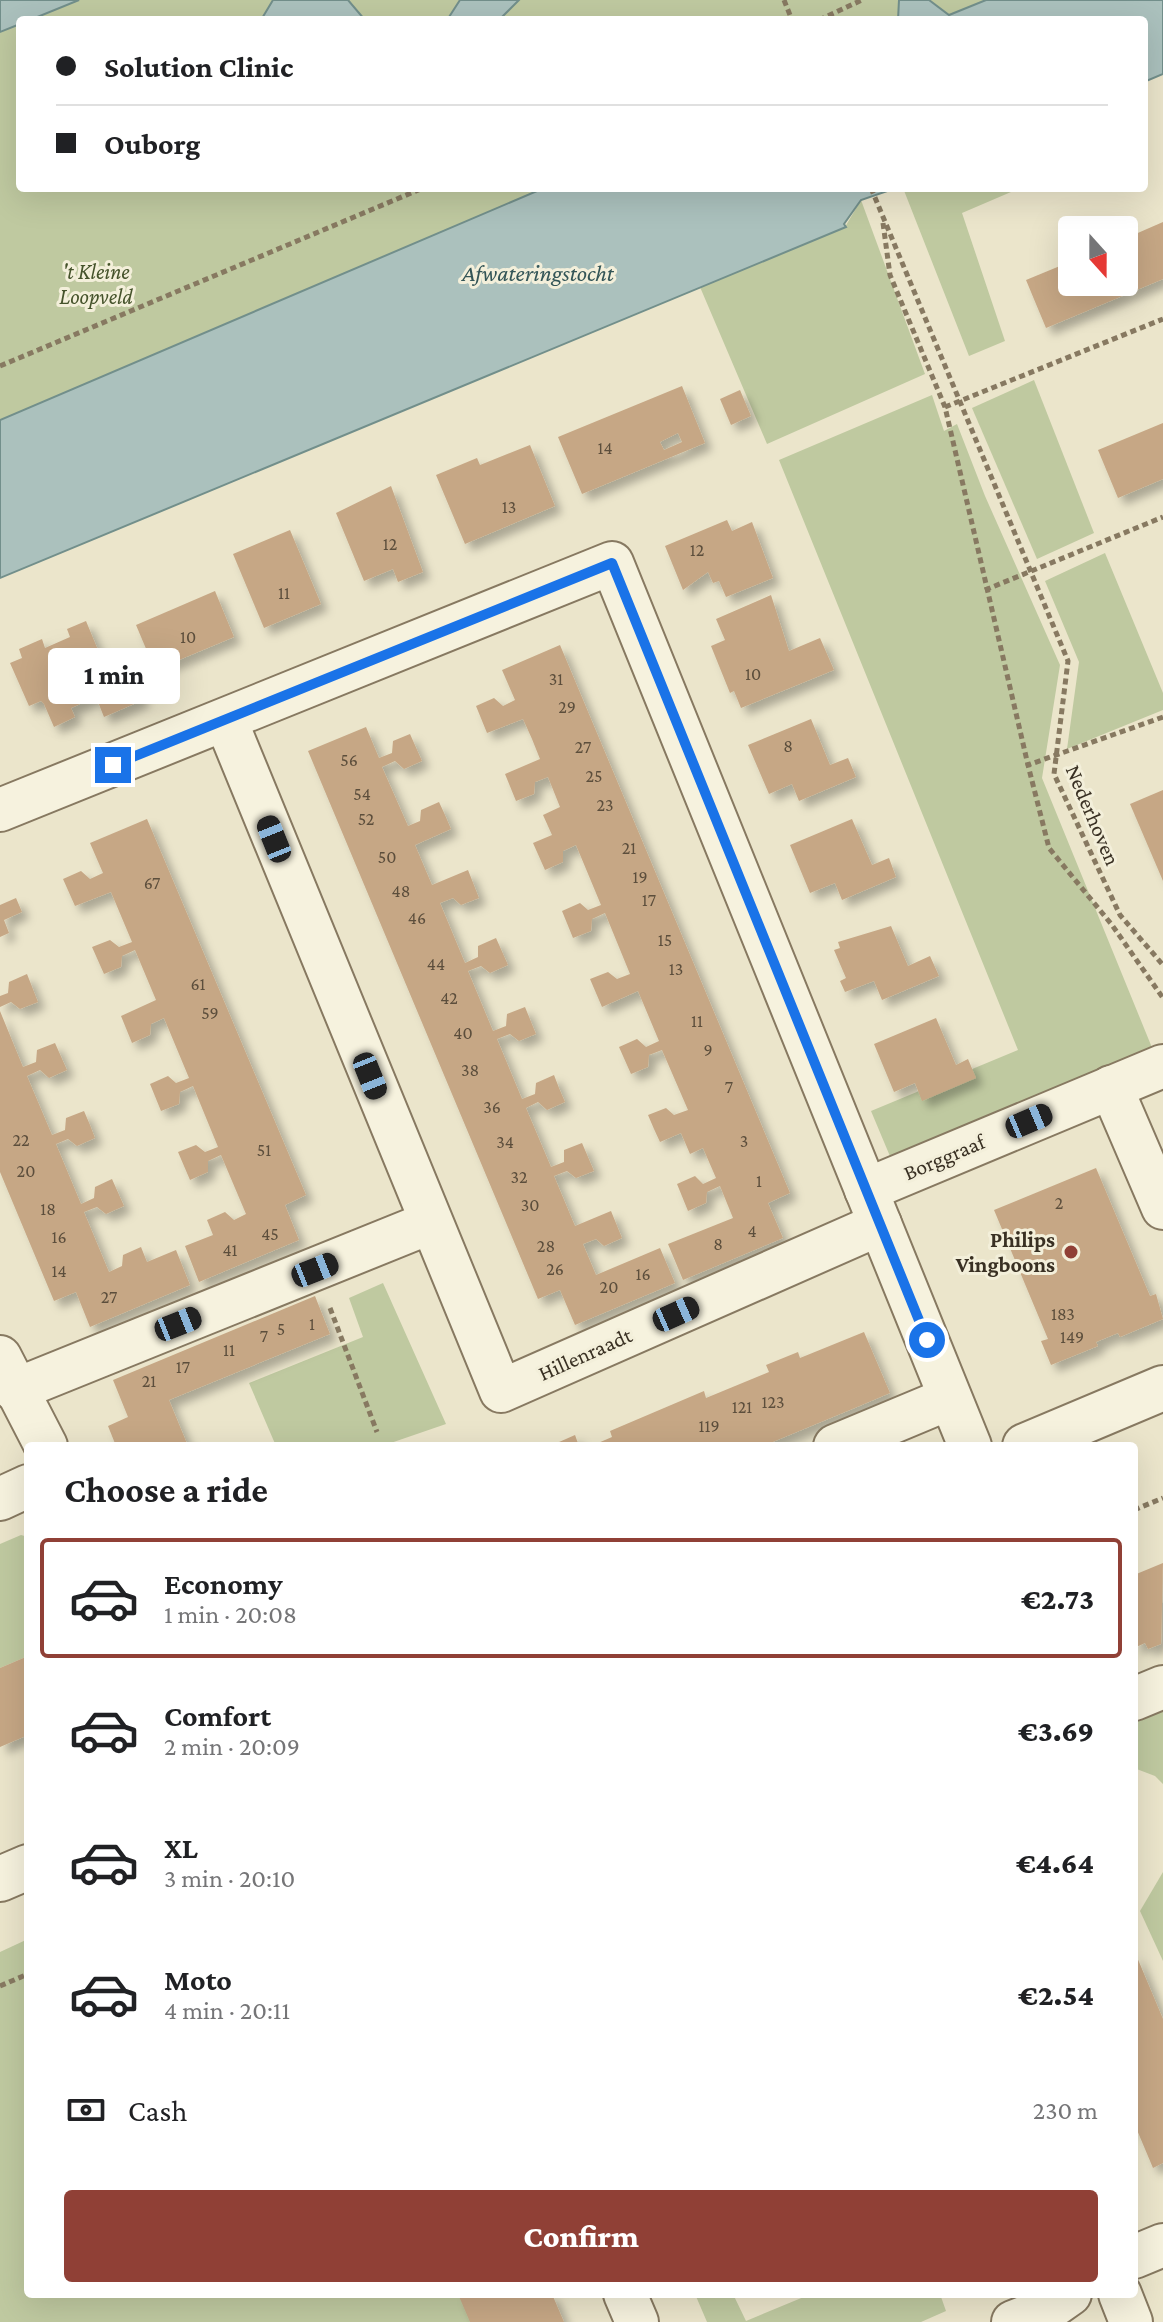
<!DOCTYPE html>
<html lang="en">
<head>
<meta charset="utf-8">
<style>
  body { margin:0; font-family:"Crimson Pro",serif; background:#f2f2f2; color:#202124; height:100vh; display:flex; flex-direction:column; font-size:30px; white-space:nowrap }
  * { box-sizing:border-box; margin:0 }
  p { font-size:26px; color:#757577 }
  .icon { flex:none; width:44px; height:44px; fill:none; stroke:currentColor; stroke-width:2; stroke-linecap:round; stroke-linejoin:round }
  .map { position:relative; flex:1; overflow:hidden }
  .panel { position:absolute; left:24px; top:1442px; width:1114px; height:856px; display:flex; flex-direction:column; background:#fff; border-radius:8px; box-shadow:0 8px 32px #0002 }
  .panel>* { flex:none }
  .hud { position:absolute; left:16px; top:16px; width:1132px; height:176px; border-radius:8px; box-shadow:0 8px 32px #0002; display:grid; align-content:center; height:176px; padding:0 40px; background:#fff }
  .needle { width:52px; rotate:159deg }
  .controls { position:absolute; left:1058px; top:216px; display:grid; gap:16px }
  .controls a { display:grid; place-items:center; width:80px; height:80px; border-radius:8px; background:#fff; box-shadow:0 8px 32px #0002; font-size:40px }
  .end { position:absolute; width:36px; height:36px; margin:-18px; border:10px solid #1a73e8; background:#fff; box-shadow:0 0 0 4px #fff }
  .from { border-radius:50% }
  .bubble { position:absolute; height:56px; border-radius:8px; background:#fff; box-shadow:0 8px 32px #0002; font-size:26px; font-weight:800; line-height:56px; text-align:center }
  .car { position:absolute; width:24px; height:48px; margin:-24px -12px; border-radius:10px; box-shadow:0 0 6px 2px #0007; background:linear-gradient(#222 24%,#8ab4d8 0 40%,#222 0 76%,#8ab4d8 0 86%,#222 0) }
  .hud b { display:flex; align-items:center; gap:28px; height:76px; font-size:30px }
  .hud b+b { border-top:2px solid #e0e0e0 }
  .hud i { width:20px; height:20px; background:#202124 }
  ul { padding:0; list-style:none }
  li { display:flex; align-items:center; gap:24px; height:120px; margin:0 16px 12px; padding:0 24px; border:4px solid transparent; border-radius:8px }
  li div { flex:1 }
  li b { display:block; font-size:30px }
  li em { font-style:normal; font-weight:800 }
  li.active { border-color:#904036 }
  li>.icon { width:72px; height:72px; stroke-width:1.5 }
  h2 { padding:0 40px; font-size:36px; line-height:96px }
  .pay { display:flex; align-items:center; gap:20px; height:88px; padding:0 40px; font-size:30px }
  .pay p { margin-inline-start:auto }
  .cta { display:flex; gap:16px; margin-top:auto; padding:16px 40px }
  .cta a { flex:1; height:92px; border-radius:8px; background:#904036; color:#fff; font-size:32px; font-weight:800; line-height:92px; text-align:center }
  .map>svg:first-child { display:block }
  .green { fill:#bfc9a0 }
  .water { fill:#abc1bd; stroke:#728f8b; stroke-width:2 }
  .building { fill:#c6a785; fill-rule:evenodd; filter:url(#shadow) }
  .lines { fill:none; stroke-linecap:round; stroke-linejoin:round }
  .minor-casing { stroke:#877961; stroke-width:46 }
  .tertiary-casing { stroke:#877961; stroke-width:48 }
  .path { stroke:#877961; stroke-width:5; stroke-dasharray:6 4; stroke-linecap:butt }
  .minor { stroke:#f6f2de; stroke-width:42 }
  .tertiary { stroke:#f6f2de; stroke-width:44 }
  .route { stroke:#1a73e8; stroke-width:10 }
  .poi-dot { fill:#904036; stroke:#f3efda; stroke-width:3 }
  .labels { text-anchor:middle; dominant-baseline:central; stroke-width:6; stroke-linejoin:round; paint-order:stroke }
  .number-label { font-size:18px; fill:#5c4e3c }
  .park-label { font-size:22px; font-style:italic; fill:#45532b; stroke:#f3efda }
  .street-label { font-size:22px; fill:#393023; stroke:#f3efda }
  .poi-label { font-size:22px; font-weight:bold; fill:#393023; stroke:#f3efda; text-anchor:end }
  .water-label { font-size:24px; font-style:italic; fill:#335557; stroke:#f3efda }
</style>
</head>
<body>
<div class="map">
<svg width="1163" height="2322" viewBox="0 0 1163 2322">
  <defs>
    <filter id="shadow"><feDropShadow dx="7" dy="7" stdDeviation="4" flood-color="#0004"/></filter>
  </defs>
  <rect width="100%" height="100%" fill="#ebe5cb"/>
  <g class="green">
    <path d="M0,0H989L937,20H20V188H571L0,427Z"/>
    <path d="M903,188H1009L1011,192L962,213L1005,341L969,356Z"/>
    <path d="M861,200L925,374L767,444L700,287L845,227Z"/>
    <path d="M1034,380L1094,533L1037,559L972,408Z"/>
    <path d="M932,395L944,431L957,424L985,496L1060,665L1042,778L1155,1055L892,1161L871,1111L1018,1050L779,460Z"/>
    <path d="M1105,553L1163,693V710L1067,749L1079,662L1045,581Z"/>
    <path d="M383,1283L446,1424L382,1446H276L249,1383L363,1337L349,1298Z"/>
    <path d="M21,1535L28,1537V1656L0,1668V1544Z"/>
    <path d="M1163,1673V1784L1155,1776L1134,1768V1685Z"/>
    <path d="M1163,1872V1961L1140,1911Z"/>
    <path d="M28,1939V2294H540L552,2322H0V1952Z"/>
    <path d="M695,2294H733L746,2321L811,2294H940L946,2311L921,2322H707Z"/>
  </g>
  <g class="water">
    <path d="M0,0H79L30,20H20V24L0,32Z"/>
    <path d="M273,0H348L365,20H261Z"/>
    <path d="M460,0H519L499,20H443L449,17Z"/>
    <path d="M899,0H929L949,15L986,0H1163V74L1144,82V20H898Z"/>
    <path d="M544,188H896L861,200L844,224L846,227L0,578V420Z"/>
  </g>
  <g class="building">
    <path d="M1163,222V279L1046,328L1026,280L1072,261V282H1124V239Z"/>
    <path d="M682,386L705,443L582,494L558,437ZM678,433L682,442L664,450L660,442Z"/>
    <path d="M740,390L751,416L731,425L720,399Z"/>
    <path d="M1163,423V479L1118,498L1098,450Z"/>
    <path d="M530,445L555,506L465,544L436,475L477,458L480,465Z"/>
    <path d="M391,486L423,572L398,582L393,569L364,581L336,513Z"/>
    <path d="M727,520L732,531L752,522L773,578L726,597L719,581L713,583L708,572L683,590L665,546Z"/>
    <path d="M290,530L321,604L264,628L233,554Z"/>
    <path d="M215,591L234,637L155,670L136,625Z"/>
    <path d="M771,595L789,651L820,638L834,670L741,708L734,691L730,693L711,646L725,640L716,619Z"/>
    <path d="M86,621L110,679L131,670L143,700L104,717L96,697L71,708L75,717L54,727L44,704L41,701L29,706L10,663L22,658L19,649L42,639L45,648L70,637L67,629Z"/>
    <path d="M560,645L790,1193L768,1203L783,1238L683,1280L668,1244L733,1218L720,1186L707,1192L706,1203L688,1211L677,1184L695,1176L703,1184L716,1178L703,1148L690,1154L681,1133L660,1142L654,1129L648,1115L666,1108L674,1115L688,1110L662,1050L649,1055L648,1067L631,1074L619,1047L637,1039L646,1047L659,1041L638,991L602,1007L590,979L608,972L617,979L630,974L605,913L592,919L591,931L573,938L562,911L580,903L588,910L601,905L576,845L563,851V862L545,870L533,843L552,835L543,815L560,807L548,777L535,782L534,794L516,801L505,774L540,759L532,739L523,719L487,733L476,706L494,698L503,706L515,700L502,670Z"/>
    <path d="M811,719L830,765L848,758L856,777L799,801L792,784L769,794L748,745Z"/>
    <path d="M366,727L379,758L392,753L393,741L410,734L422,761L404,769L395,761L382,767L408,826L420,821L421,810L439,802L445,815L451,829L415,845L432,885L468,870L479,898L461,905L453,898L440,903L465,963L478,957V946L496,938L508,965L490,973L481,966L468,971L493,1031L506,1026L507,1014L525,1007L536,1034L519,1041L510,1034L497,1039L522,1099L535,1094L536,1083L554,1075L559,1088L565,1102L547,1110L538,1102L526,1108L551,1167L564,1162V1150L582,1143L594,1171L576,1178L567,1171L554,1176L575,1226L611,1211L622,1238L604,1246L596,1239L583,1244L596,1275L660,1248L675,1283L575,1325L560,1290L538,1299L308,751Z"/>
    <path d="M1163,790V881L1130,804Z"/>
    <path d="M147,819L306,1195L285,1205L299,1240L199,1282L185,1246L213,1235L207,1220L225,1212L234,1220L246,1214L221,1155L208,1161V1172L190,1180L178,1152L196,1145L205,1152L218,1147L193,1086L180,1092L179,1104L161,1111L150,1084L168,1076L176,1083L189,1078L164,1018L151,1024L150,1035L132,1043L121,1016L156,1000L135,950L122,956L121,967L104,974L92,947L110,940L119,947L132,942L111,892L75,906L63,879L81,871L90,879L103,873L90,843Z"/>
    <path d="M852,819L872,865L889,858L896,877L842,900L835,883L810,893L790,845Z"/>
    <path d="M16,898L22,912L4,920L9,933L0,937V905Z"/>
    <path d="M891,926L908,966L930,956L939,976L882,1000L874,981L845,992L840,981L846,978L834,950L840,948L838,942Z"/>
    <path d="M27,974L38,1002L20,1009L11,1002L0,1007V996L8,993L9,982Z"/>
    <path d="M0,1011L23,1067L36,1062L37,1050L55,1043L67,1070L49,1078L40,1070L27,1076L52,1135L65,1130L66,1118L84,1111L90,1125L95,1138L77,1146L68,1139L56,1144L81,1204L94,1198L95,1187L112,1179L124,1206L106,1214L97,1207L84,1212L109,1272L122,1266L123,1255L141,1247L147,1262L176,1250L190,1285L90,1327L76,1292L54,1301L0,1172Z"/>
    <path d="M936,1018L956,1065L968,1059L976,1078L922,1101L915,1083L894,1092L874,1044Z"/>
    <path d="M1096,1168L1150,1296L1156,1294L1163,1319L1120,1337L1118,1333L1096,1342L1098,1346L1051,1365L1041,1341L1048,1339L994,1210Z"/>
    <path d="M315,1296L330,1334L169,1400L188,1446H116L108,1426L128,1417L113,1380Z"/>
    <path d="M864,1332L890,1393L857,1407L763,1446H591L612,1437L610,1431L704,1391L706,1398L769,1372L766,1365L798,1352L800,1358Z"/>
    <path d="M575,1435L579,1446H550Z"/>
    <path d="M1163,1563L1161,1644L1148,1649L1145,1643L1134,1648V1575Z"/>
    <path d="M28,1656V1735L0,1747V1668Z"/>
    <path d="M1134,1950L1163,2019V2163L1153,2168L1137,2130L1134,2131Z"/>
    <path d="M458,2294H552L564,2322H470Z"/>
  </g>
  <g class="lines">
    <g class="minor-casing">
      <g id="minor">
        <path d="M226,721L501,1391L880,1224"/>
        <path d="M0,810L612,563L970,1446"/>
        <path d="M1111,1087L1163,1208"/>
        <path d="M866,1190L1163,1066"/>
        <path d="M0,1357L46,1446"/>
        <path d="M15,1390L429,1223"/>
        <path d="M835,1446L950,1398"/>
        <path d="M0,1499L28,1486"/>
        <path d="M1134,1699L1163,1687"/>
        <path d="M1134,2257L1163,2245"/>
        <path d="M625,2294L637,2322"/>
        <path d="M1120,2294L1131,2322"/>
        <path d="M1013,2322L1053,2306L1070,2294"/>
      </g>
    </g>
    <g class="tertiary-casing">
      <g id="tertiary">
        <path d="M1025,1446L1163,1388"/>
        <path d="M0,1879L28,1867"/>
      </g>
    </g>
    <g class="path">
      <path d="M784,0L792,20"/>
      <path d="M819,20L862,0"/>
      <path d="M871,188L1068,661L1054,774L1120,915L1163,965"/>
      <path d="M883,223L890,275L945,407L1028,765"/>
      <path d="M0,366L423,188"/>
      <path d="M945,407L1163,319"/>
      <path d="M985,590L1163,517"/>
      <path d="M1163,717L1028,765L1049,848L1112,925L1163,998"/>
      <path d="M330,1308L377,1432"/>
      <path d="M1134,1510L1163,1498"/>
      <path d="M0,1986L28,1974"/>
    </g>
    <use href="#minor" class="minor"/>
    <use href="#tertiary" class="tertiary"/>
  </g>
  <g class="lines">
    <path class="route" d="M113,765L612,563L927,1340"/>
  </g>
  <circle class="poi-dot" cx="1071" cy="1252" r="8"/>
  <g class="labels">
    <g class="number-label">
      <text x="605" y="448">14</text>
      <text x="509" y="507">13</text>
      <text x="390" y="544">12</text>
      <text x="697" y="550">12</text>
      <text x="284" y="593">11</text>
      <text x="188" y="637">10</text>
      <text x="753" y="674">10</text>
      <text x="556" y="679">31</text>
      <text x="567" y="707">29</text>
      <text x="788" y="746">8</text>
      <text x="583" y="747">27</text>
      <text x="349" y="760">56</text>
      <text x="594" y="776">25</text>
      <text x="362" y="794">54</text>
      <text x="605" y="805">23</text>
      <text x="366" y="819">52</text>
      <text x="629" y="848">21</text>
      <text x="387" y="857">50</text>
      <text x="640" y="877">19</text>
      <text x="152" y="883">67</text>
      <text x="401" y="891">48</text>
      <text x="649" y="900">17</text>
      <text x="417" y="918">46</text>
      <text x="665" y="940">15</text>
      <text x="436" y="964">44</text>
      <text x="676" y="969">13</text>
      <text x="198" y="984">61</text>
      <text x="449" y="998">42</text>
      <text x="210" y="1013">59</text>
      <text x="697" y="1021">11</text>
      <text x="463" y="1033">40</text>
      <text x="708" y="1050">9</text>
      <text x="470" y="1070">38</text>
      <text x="729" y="1087">7</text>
      <text x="492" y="1107">36</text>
      <text x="21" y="1140">22</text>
      <text x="744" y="1141">3</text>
      <text x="505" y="1142">34</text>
      <text x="264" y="1150">51</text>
      <text x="26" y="1171">20</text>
      <text x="519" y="1177">32</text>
      <text x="759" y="1181">1</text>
      <text x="1059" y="1203">2</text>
      <text x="530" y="1205">30</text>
      <text x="48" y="1209">18</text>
      <text x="752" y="1231">4</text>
      <text x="270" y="1234">45</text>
      <text x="59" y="1237">16</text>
      <text x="718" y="1244">8</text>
      <text x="546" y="1246">28</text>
      <text x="230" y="1250">41</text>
      <text x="555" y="1269">26</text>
      <text x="59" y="1271">14</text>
      <text x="643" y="1274">16</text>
      <text x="609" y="1287">20</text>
      <text x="109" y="1297">27</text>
      <text x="1063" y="1314">183</text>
      <text x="312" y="1324">1</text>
      <text x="281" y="1329">5</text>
      <text x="264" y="1336">7</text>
      <text x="1072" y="1337">149</text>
      <text x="229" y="1350">11</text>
      <text x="183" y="1367">17</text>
      <text x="149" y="1381">21</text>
      <text x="773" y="1402">123</text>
      <text x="742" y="1407">121</text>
      <text x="709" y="1426">119</text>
    </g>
    <g class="park-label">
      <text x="96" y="271">'t Kleine<tspan x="96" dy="25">Loopveld</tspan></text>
    </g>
    <g class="street-label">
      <text transform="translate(1093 815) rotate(67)">Nederhoven</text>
      <text transform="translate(944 1157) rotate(-23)">Borggraaf</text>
      <text transform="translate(585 1354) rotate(-24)">Hillenraadt</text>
    </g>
    <g class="poi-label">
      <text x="1055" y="1239">Philips<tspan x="1055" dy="25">Vingboons</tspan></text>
    </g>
    <g class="water-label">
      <text x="538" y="272">Afwateringstocht</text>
    </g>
  </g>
</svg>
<div class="controls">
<a><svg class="needle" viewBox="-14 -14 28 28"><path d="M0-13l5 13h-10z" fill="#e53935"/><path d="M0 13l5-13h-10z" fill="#757577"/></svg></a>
</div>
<i class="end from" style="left:927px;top:1340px"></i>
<i class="end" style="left:113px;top:765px"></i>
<div class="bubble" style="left:48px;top:648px;width:132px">1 min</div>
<i class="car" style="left:274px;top:839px;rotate:338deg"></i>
<i class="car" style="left:370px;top:1076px;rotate:158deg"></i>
<i class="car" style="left:1029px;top:1121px;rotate:67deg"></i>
<i class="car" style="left:315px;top:1270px;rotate:68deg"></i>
<i class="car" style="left:676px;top:1314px;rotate:66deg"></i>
<i class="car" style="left:178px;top:1324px;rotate:68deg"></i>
<div class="hud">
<b><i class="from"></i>Solution Clinic</b>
<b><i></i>Ouborg</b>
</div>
<section class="panel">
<h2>Choose a ride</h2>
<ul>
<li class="active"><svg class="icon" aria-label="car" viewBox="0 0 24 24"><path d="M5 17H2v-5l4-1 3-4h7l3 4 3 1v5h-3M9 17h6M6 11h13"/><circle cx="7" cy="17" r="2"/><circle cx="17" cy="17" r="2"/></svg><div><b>Economy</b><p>1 min · 20:08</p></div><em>€2.73</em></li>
<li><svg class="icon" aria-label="car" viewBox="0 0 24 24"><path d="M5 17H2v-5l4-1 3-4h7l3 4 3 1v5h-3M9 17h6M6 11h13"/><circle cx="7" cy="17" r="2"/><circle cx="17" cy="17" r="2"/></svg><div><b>Comfort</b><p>2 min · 20:09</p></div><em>€3.69</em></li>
<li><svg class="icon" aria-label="car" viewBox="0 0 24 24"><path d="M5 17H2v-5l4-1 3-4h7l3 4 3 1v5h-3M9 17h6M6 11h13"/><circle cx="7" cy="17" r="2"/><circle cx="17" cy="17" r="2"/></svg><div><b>XL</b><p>3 min · 20:10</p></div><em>€4.64</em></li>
<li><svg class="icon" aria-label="car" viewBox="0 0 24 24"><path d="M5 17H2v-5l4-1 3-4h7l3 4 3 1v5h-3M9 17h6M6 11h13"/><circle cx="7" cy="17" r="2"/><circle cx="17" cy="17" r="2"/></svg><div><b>Moto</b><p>4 min · 20:11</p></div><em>€2.54</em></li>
</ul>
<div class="pay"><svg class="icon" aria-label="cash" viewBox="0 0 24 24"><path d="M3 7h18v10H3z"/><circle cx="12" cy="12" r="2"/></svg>Cash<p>230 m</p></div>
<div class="cta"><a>Confirm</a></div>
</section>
</div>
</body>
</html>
